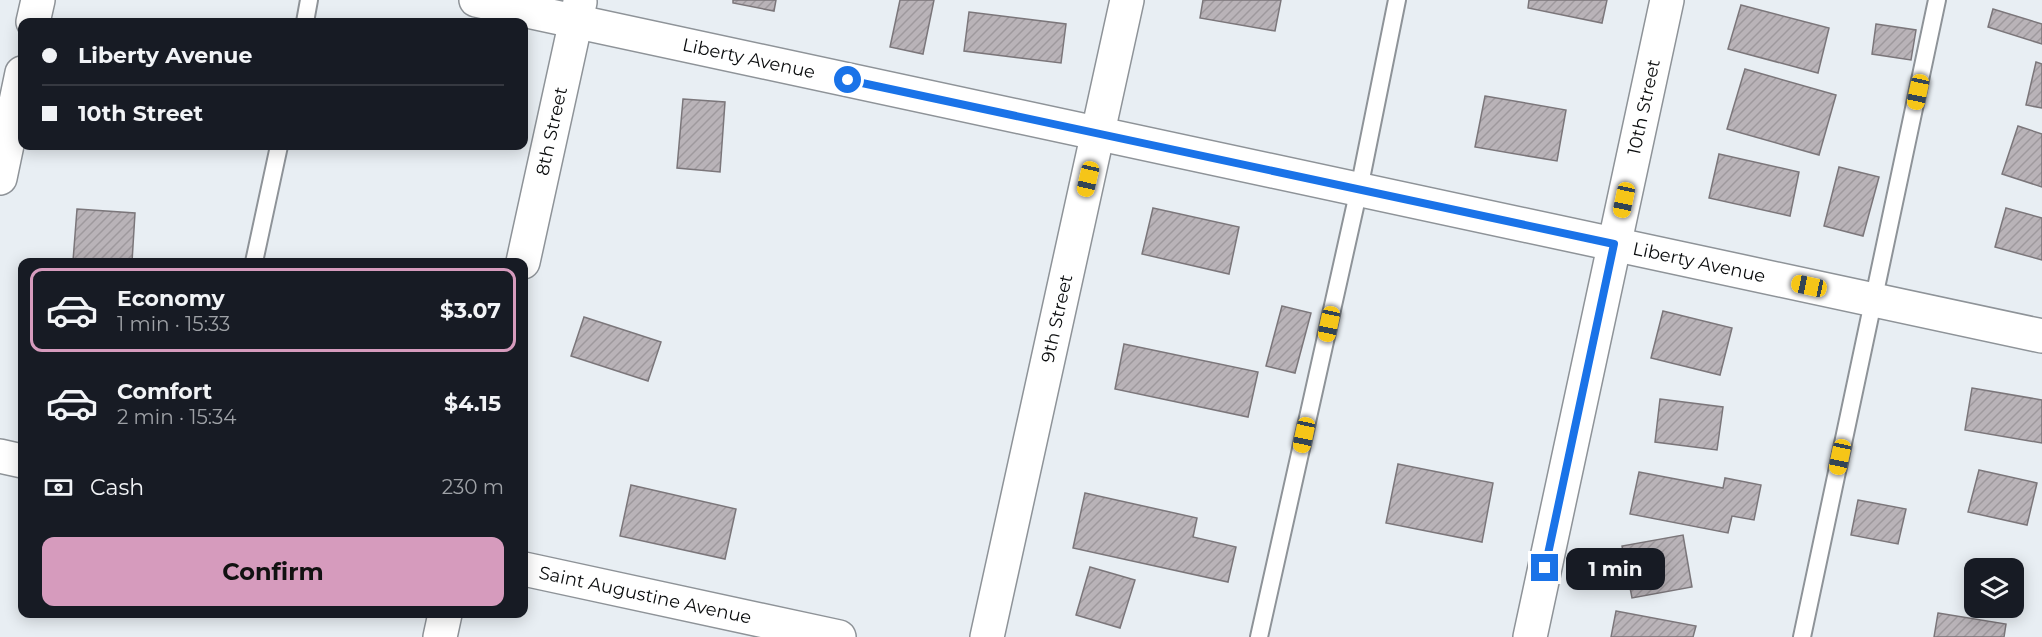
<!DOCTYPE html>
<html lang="en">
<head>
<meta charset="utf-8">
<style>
  body { margin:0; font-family:Montserrat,sans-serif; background:#20242c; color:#f1f3f6; height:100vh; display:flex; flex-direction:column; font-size:22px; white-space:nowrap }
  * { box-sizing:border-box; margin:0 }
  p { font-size:20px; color:#9ea1a6 }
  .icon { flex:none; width:33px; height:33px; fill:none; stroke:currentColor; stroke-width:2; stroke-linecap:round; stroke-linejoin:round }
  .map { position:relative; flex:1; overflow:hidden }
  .drawer { position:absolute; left:18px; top:258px; width:510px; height:360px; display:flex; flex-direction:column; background:#171b24; border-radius:12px; box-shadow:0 3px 15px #0003 }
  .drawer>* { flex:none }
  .guide { position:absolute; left:18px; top:18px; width:510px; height:132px; border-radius:12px; box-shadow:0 3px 15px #0003; display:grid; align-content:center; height:132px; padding:0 24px; background:#171b24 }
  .fabs { position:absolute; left:1964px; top:558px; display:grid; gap:12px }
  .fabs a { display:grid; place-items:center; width:60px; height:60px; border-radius:12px; background:#171b24; box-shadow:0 3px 15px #0003; font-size:30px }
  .end { position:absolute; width:27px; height:27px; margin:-14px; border:8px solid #1a73e8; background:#fff; box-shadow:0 0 0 3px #fff }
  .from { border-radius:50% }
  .bubble { position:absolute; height:42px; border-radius:12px; background:#171b24; box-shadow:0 3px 15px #0003; font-size:20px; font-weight:700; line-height:42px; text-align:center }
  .car { position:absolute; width:18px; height:36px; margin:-18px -9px; border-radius:8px; box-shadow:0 0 4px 2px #0007; background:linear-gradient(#f5c518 24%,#345 0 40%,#f5c518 0 76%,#345 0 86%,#f5c518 0) }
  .guide b { display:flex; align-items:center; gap:21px; height:57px; font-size:22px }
  .guide b+b { border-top:2px solid #363941 }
  .guide i { width:15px; height:15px; background:#f1f3f6 }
  ul { padding:10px 0 0; list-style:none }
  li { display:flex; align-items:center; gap:18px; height:84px; margin:0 12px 9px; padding:0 12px; border:3px solid transparent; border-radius:12px }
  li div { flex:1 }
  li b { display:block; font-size:22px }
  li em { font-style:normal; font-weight:700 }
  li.on { border-color:#d69bbd }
  li>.icon { width:54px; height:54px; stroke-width:1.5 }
  .pay { display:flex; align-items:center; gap:15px; height:66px; padding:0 24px; font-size:22px }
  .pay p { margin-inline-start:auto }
  .cta { display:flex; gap:12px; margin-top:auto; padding:12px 24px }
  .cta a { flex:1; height:69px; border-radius:12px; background:#d69bbd; color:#111; font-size:24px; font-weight:700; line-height:69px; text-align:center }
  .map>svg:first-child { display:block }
  .building { fill:url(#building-hatch); stroke:#7b767a; stroke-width:1.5 }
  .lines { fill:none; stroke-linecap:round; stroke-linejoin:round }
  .lane-casing { stroke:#8e9398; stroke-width:20 }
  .street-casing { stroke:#8e9398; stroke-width:36 }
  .secondary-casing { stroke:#8e9398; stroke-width:36 }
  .lane { stroke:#fff; stroke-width:16 }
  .street { stroke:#fff; stroke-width:33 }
  .secondary { stroke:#fff; stroke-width:33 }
  .route { stroke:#1a73e8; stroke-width:8 }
  .labels { text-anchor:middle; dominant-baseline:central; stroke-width:4.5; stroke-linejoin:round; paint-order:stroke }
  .street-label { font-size:18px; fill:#0a0c0d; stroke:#e8eef3 }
</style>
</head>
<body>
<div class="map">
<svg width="2042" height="637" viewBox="0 0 2042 637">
  <defs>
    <pattern id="building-hatch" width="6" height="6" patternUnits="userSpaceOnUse" patternTransform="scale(1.5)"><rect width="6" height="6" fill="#b9b3b8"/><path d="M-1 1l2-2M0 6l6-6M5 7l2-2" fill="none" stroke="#9e999d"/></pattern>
  </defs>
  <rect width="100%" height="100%" fill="#e8eef3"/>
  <g class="building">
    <path d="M733,0H776L774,11L733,3Z"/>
    <path d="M900,0H934L923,54L890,47Z"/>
    <path d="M1203,0H1281L1275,31L1200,18Z"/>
    <path d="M1529,0H1607L1602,23L1528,8Z"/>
    <path d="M1741,5L1829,28L1818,73L1728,49Z"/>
    <path d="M1993,9L2042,24V44L1988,27Z"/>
    <path d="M969,12L1066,24L1061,63L964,51Z"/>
    <path d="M1876,24L1916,30L1911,60L1872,54Z"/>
    <path d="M2036,62L2042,64V108L2026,105Z"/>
    <path d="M1745,69L1836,95L1819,155L1727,129Z"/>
    <path d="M1485,96L1566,110L1557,161L1475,147Z"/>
    <path d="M683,99L725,102L720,172L677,168Z"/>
    <path d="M2018,126L2042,134V187L2002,174Z"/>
    <path d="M1719,154L1799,172L1790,216L1709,198Z"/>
    <path d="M1839,167L1879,177L1863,236L1824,226Z"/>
    <path d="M1153,208L1239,227L1229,274L1142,254Z"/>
    <path d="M2006,208L2042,218V260L1995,247Z"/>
    <path d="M77,209L135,213L132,262L73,261Z"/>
    <path d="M1282,306L1311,313L1295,373L1266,366Z"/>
    <path d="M1663,311L1732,328L1720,375L1651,358Z"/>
    <path d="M584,317L661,342L648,381L571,356Z"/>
    <path d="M1124,344L1258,372L1248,417L1115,389Z"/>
    <path d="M1972,388L2042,400V443L1965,430Z"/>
    <path d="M1660,399L1723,407L1717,450L1655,442Z"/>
    <path d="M1398,464L1493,483L1482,542L1386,523Z"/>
    <path d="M1979,470L2037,483L2027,525L1968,512Z"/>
    <path d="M1639,472L1723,488L1725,478L1761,485L1754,520L1732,516L1728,533L1630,514Z"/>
    <path d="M631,485L736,509L725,559L620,536Z"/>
    <path d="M1085,493L1197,518L1193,537L1236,547L1228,582L1073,548Z"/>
    <path d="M1858,500L1906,509L1898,544L1851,535Z"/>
    <path d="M1683,535L1692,587L1632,598L1622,546Z"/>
    <path d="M1090,567L1135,580L1120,628L1076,615Z"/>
    <path d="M1616,611L1696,626L1693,637H1611Z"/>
    <path d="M1938,613L2006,624L2004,637H1934Z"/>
  </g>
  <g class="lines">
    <g class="lane-casing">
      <g id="lane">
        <path d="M305,22L309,0"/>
        <path d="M254,262L279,146"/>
        <path d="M1259,637L1359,189L1397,0"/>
        <path d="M1802,637L1937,0"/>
      </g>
    </g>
    <g class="street-casing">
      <g id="street">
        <path id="s1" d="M476,0L2042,336"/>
        <path id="s2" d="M523,262L580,2"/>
        <path d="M0,456L22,461"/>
        <path id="s3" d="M524,569L839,637"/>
        <path d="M440,637L445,614"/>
        <path id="s4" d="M987,637L1127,0"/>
        <path id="s5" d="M1530,637L1667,0"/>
      </g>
    </g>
    <g class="secondary-casing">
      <g id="secondary">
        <path d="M33,22L38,0"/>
        <path d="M0,178L22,73"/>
      </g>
    </g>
    <use href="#lane" class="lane"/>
    <use href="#street" class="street"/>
    <use href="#secondary" class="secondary"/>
  </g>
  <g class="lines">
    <path class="route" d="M848,80L1614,244L1545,568"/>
  </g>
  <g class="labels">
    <g class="street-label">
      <text stroke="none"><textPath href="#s1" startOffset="279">Liberty Avenue</textPath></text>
      <text stroke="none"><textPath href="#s5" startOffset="542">10th Street</textPath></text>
      <text stroke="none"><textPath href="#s2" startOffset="134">8th Street</textPath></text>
      <text stroke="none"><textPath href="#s1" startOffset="1251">Liberty Avenue</textPath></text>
      <text stroke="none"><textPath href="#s4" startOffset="326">9th Street</textPath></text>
      <text stroke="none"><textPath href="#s3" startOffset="124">Saint Augustine Avenue</textPath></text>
    </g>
  </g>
</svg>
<div class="fabs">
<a><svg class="icon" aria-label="layers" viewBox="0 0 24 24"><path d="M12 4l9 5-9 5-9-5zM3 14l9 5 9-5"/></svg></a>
</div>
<i class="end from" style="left:848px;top:80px"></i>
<i class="end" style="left:1545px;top:568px"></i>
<div class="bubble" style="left:1566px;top:548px;width:99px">1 min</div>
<i class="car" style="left:1918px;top:92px;rotate:192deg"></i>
<i class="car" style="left:1088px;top:179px;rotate:193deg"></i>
<i class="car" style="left:1624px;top:200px;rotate:192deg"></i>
<i class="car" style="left:1809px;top:286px;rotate:282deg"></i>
<i class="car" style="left:1329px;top:324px;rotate:192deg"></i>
<i class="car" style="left:1304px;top:435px;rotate:192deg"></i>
<i class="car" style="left:1840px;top:457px;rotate:192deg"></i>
<div class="guide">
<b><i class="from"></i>Liberty Avenue</b>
<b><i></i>10th Street</b>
</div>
<section class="drawer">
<ul>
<li class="on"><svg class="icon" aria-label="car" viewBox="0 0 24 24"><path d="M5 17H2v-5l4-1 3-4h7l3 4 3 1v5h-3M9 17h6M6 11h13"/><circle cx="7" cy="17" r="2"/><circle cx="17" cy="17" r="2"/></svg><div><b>Economy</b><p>1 min · 15:33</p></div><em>$3.07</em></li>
<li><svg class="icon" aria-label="car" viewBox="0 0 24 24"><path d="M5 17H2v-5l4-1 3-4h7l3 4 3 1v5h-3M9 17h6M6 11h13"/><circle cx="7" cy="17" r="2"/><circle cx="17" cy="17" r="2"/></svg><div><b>Comfort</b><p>2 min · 15:34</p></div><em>$4.15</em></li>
</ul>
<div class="pay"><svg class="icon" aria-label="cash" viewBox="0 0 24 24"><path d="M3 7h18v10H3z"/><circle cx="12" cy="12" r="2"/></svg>Cash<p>230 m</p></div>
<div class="cta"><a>Confirm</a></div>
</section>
</div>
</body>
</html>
